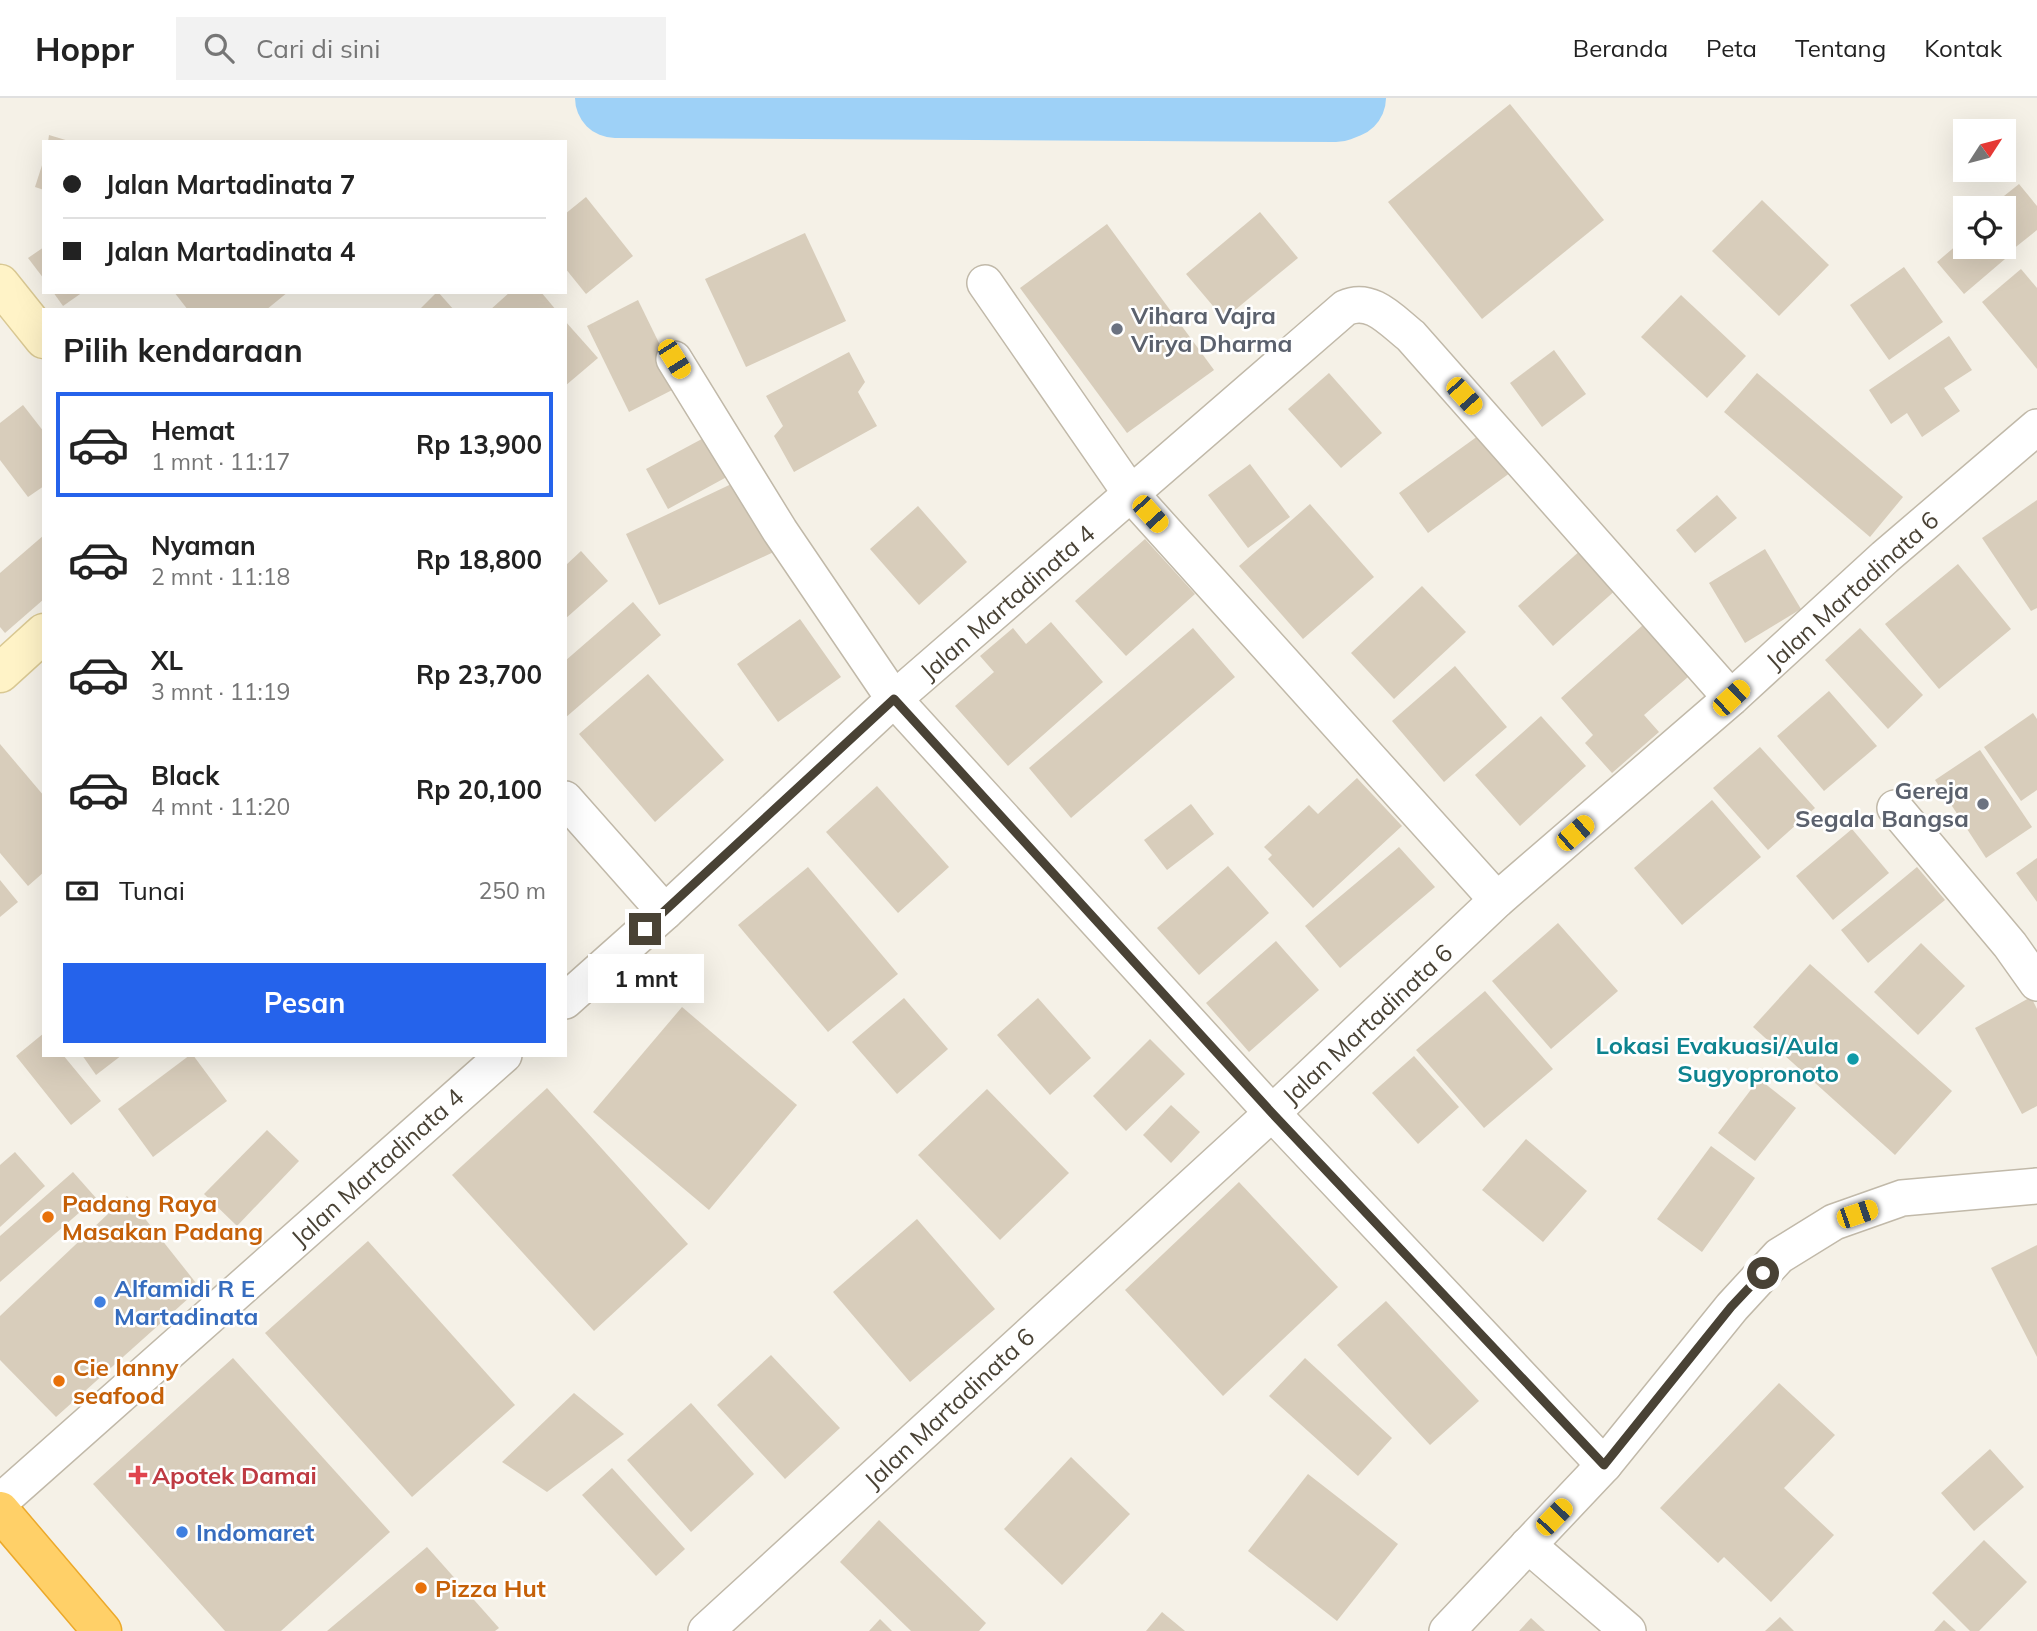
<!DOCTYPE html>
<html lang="id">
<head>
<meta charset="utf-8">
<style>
  body { margin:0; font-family:Mulish,sans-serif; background:#f2f2f2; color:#222; height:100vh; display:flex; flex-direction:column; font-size:26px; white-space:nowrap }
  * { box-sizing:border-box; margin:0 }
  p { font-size:23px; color:#767676 }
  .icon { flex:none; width:38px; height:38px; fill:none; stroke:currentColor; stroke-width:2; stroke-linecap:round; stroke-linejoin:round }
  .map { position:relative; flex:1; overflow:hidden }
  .sheet { position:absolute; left:42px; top:210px; width:525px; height:749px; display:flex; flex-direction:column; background:#fff; border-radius:0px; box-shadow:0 7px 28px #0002 }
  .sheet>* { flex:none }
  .hud { position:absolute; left:42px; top:42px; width:525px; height:154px; border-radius:0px; box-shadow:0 7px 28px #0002; display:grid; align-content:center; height:154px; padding:0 21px; background:#fff }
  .needle { width:46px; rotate:54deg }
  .controls { position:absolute; left:1953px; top:21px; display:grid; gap:14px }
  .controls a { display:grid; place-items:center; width:63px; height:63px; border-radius:0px; background:#fff; box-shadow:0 7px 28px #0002; font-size:35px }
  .end { position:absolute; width:32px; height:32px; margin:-16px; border:9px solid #494235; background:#fff; box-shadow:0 0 0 4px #fff }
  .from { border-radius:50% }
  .bubble { position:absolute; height:49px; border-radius:0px; background:#fff; box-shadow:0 7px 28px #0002; font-size:23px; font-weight:700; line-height:49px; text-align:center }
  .car { position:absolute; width:21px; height:42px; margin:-21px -10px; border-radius:9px; box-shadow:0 0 5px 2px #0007; background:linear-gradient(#f5c518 24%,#345 0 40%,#f5c518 0 76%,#345 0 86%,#f5c518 0) }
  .hud b { display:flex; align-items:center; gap:24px; height:66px; font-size:26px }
  .hud b+b { border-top:2px solid #e0e0e0 }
  .hud i { width:18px; height:18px; background:#222 }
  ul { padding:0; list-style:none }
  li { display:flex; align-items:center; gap:21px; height:105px; margin:0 14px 10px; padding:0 7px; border:4px solid transparent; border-radius:0px }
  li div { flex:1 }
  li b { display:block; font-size:26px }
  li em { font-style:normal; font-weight:700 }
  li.active { border-color:#2563eb }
  li>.icon { width:63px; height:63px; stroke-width:1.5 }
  h2 { padding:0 21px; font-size:32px; line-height:84px }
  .pay { display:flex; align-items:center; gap:18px; height:77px; padding:0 21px; font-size:26px }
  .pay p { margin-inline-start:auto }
  .button { display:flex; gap:14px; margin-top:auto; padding:14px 21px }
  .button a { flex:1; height:80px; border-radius:0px; background:#2563eb; color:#fff; font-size:28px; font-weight:700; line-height:80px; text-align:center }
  header { display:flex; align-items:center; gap:42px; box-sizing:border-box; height:98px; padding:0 35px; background:#fff; border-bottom:2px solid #e0e0e0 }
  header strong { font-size:33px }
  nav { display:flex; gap:38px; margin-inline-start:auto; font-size:24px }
  .search { width:490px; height:63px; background:#f2f2f2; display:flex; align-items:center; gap:18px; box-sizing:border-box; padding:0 24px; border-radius:0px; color:#767676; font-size:26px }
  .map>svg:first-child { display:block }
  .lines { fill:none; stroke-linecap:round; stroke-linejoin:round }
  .river { stroke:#9ed1f7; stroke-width:80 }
  .building { fill:#d8cdbb }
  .street-casing { stroke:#c1b9a9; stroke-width:38 }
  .secondary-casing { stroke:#d9c893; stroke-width:41 }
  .highway-casing { stroke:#eca92a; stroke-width:41 }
  .street { stroke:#fff; stroke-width:35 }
  .secondary { stroke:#fff3c7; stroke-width:38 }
  .highway { stroke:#ffd068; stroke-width:38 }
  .route { stroke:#494235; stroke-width:9 }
  .worship-dot { fill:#6b7280; stroke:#fff; stroke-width:2.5 }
  .culture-dot { fill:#0f9aa8; stroke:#fff; stroke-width:2.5 }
  .food-dot { fill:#e8710a; stroke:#fff; stroke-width:2.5 }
  .shop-dot { fill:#3f7fe0; stroke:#fff; stroke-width:2.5 }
  .health-dot { fill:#e0444e; stroke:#fff; stroke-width:2.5 }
  .labels { text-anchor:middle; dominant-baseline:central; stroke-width:5; stroke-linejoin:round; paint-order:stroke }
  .worship-label { font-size:24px; font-weight:bold; fill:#5b616d; stroke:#fff; text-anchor:start }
  .street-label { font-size:24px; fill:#494235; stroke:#fff }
  .culture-label { font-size:24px; font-weight:bold; fill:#0d838f; stroke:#fff; text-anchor:end }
  .food-label { font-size:24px; font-weight:bold; fill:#c56008; stroke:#fff; text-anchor:start }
  .shop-label { font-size:24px; font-weight:bold; fill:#366cbe; stroke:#fff; text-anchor:start }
  .health-label { font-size:24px; font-weight:bold; fill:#be3a42; stroke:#fff; text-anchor:start }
</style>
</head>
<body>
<header>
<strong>Hoppr</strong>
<div class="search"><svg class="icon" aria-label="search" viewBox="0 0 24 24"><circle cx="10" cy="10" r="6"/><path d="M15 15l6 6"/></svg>Cari di sini</div>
<nav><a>Beranda</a><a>Peta</a><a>Tentang</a><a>Kontak</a></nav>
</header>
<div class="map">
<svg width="2037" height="1533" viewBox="0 0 2037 1533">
  <rect width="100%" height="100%" fill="#f5f1e7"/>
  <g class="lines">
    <path class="river" d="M615,0L1336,4L1346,0"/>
  </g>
  <g class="building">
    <path d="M1510,6L1604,122L1482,221L1388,104Z"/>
    <path d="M49,37L69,43V44H48Z"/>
    <path d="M44,61V92L35,89Z"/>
    <path d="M2019,86L2037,108V132L2012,152L2004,142V110H1989Z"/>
    <path d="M586,99L633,158L586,196L565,170V116Z"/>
    <path d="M1762,102L1829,167L1779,218L1712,153Z"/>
    <path d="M1260,114L1298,160L1224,221L1186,176Z"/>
    <path d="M1107,126L1214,272L1127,335L1020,190Z"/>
    <path d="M805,135L846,223L746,269L705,181Z"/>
    <path d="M1965,140V149H1994L2005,161L1964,196L1937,164Z"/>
    <path d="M44,149V181L28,160Z"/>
    <path d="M1904,169L1943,224L1889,262L1850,207Z"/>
    <path d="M2021,171L2037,190V271L1982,204Z"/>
    <path d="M53,194H83L63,208Z"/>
    <path d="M174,194H288L266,212H188Z"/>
    <path d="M438,194L454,212H419L437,194Z"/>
    <path d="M510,194H541L556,212H490Z"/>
    <path d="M1681,197L1746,258L1707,300L1641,239Z"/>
    <path d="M638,202L680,288L629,314L587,228Z"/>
    <path d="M565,223L598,260L565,288Z"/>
    <path d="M1949,238L1972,272L1944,290L1960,313L1922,339L1907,315L1891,326L1869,292Z"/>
    <path d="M1554,252L1586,296L1542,329L1510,285Z"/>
    <path d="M849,254L865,284L858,294L877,328L794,374L774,338L783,328L766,298Z"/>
    <path d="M1329,275L1382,335L1341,370L1288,311Z"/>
    <path d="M1757,275L1903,399L1870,439L1724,314Z"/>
    <path d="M23,307L44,334V388L28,399L0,362V325Z"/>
    <path d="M1489,330L1518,369L1428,435L1399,395Z"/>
    <path d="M713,335L734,375L668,411L646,371Z"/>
    <path d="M1250,366L1290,419L1248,450L1208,397Z"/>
    <path d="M744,380L778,452L659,507L626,436Z"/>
    <path d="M1717,397L1737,420L1695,455L1676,432Z"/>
    <path d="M2037,402V510L2031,513L1982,440Z"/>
    <path d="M1310,406L1374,479L1303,541L1239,468Z"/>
    <path d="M918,408L967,464L919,507L870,451Z"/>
    <path d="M44,437V501L5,535L0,529V475Z"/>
    <path d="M1145,441L1195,496L1126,558L1075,503Z"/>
    <path d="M1582,451L1618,490L1553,548L1518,508Z"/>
    <path d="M1765,451L1801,511L1745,545L1709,485Z"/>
    <path d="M581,453L608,483L565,521V468Z"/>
    <path d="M1958,466L2011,531L1939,591L1885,526Z"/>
    <path d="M1422,488L1466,534L1394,601L1351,555Z"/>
    <path d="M633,504L661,537L565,620V563Z"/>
    <path d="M800,521L841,579L778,624L737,566Z"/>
    <path d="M1051,524L1103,584L1008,668L955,608L994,574L980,558L1013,530L1026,546Z"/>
    <path d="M1643,527L1688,579L1644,617L1659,634L1612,675L1585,645L1593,637L1561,600Z"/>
    <path d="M1193,530L1235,579L1071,720L1029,670Z"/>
    <path d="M1860,530L1923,597L1888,631L1825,562Z"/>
    <path d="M1455,568L1507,629L1444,684L1392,623Z"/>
    <path d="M648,576L724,662L655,724L579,636Z"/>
    <path d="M1829,593L1877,648L1824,693L1777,638Z"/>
    <path d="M2033,615L2037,621V692L2021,703L1984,649Z"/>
    <path d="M1541,618L1586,668L1520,728L1475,677Z"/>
    <path d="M0,646L44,698V774L28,788L0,755Z"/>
    <path d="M1760,649L1815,710L1768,752L1713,690Z"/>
    <path d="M1980,652L2032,729L1986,760L1935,682Z"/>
    <path d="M1357,680L1402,728L1313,810L1268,761L1272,757L1264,749L1309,707L1318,716Z"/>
    <path d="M877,688L949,769L898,815L826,734Z"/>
    <path d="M1712,702L1761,759L1682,827L1634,770Z"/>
    <path d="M1191,706L1214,736L1167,772L1144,742Z"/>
    <path d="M1852,731L1889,775L1833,822L1796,778Z"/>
    <path d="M1399,749L1435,789L1340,870L1305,828Z"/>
    <path d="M2037,760V804L2016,775Z"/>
    <path d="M1228,768L1269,815L1199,877L1157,830Z"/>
    <path d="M808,769L898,876L828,934L738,827Z"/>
    <path d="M1917,769L1945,802L1868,865L1841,832Z"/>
    <path d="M0,782L18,804L0,819Z"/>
    <path d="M1558,825L1618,893L1551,951L1492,883Z"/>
    <path d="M1276,843L1319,892L1249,954L1206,905Z"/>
    <path d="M1921,845L1965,888L1918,937L1874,894Z"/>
    <path d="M1810,866L1952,993L1895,1057L1753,929Z"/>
    <path d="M1485,893L1553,971L1484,1030L1416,952Z"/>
    <path d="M2031,899L2037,911V1008L2022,1016L1975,930Z"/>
    <path d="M904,900L948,951L897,996L852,944Z"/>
    <path d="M1038,900L1091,960L1050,997L997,937Z"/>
    <path d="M682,909L797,1007L709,1112L593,1014Z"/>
    <path d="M44,935V957H63L101,1003L71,1027L16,958Z"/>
    <path d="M1150,941L1185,976L1126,1033L1093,998Z"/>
    <path d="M82,957H122L96,977Z"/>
    <path d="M190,957H193L227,1003L153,1059L118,1011Z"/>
    <path d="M1414,958L1459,1009L1418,1046L1372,995Z"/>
    <path d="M1759,981L1796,1010L1755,1063L1718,1035Z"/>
    <path d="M547,990L688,1146L594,1233L452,1077Z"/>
    <path d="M987,991L1069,1075L1000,1142L918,1057Z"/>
    <path d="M1171,1007L1200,1034L1171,1065L1143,1037Z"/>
    <path d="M267,1032L299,1063L237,1128L204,1096Z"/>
    <path d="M1526,1041L1587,1093L1543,1144L1482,1092Z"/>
    <path d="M1711,1048L1755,1080L1702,1154L1657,1121Z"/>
    <path d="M15,1054L45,1088L0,1129V1067Z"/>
    <path d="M73,1074L96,1100L0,1184V1138Z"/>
    <path d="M1239,1084L1338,1189L1223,1298L1125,1192Z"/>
    <path d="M127,1098L200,1190L56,1319L0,1262V1218Z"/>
    <path d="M917,1121L995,1211L910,1284L833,1194Z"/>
    <path d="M368,1143L515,1307L412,1399L265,1235Z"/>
    <path d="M2037,1147V1259L1991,1170Z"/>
    <path d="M1386,1203L1479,1303L1430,1347L1337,1247Z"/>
    <path d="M771,1257L840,1330L785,1381L717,1307Z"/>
    <path d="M233,1260L390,1434L281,1533H225L93,1386Z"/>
    <path d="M1305,1260L1392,1340L1358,1378L1269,1298Z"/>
    <path d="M1779,1285L1835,1337L1784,1390L1834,1437L1771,1504L1724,1459L1718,1465L1660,1410Z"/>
    <path d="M574,1295L624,1336L547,1394L502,1364Z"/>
    <path d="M691,1305L754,1376L691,1434L627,1362Z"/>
    <path d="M1990,1351L2024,1389L1974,1433L1941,1395Z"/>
    <path d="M1071,1359L1130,1416L1062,1487L1004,1431Z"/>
    <path d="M612,1370L685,1451L656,1478L582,1397Z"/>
    <path d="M1308,1376L1398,1446L1337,1523L1248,1453Z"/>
    <path d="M879,1422L986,1525L979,1533H911L840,1464Z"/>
    <path d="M1984,1442L2027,1484L1979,1533H1970L1932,1495Z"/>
    <path d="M427,1449L499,1530L495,1533H327Z"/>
    <path d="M1162,1514L1185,1533H1146Z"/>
    <path d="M1780,1519L1794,1533H1765Z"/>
    <path d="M1531,1520L1545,1533H1519Z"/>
    <path d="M880,1521L892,1533H869Z"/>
    <path d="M1944,1522L1956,1533H1934Z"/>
  </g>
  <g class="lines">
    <g class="street-casing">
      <g id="street">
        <path d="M985,185L1131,396L1497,802"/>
        <path d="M674,261L780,433L894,601L1272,1015L1604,1367"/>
        <path d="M565,701L665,814"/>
        <path d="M1895,710L2010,847L2037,885"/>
        <path d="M565,903L665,814L894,601L1345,210C1371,198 1391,222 1411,238L1731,600"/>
        <path d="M0,1404L504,957"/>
        <path d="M1528,1447L1628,1533"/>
        <path d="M706,1533L1272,1015L1497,802L1731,600L1885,459L2037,329"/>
        <path d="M1447,1533L1604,1367L1732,1209L1779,1158L1834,1124L1902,1100L2037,1088"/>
      </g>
    </g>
    <g class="secondary-casing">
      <g id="secondary">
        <path d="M0,186L44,241"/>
        <path d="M0,575L44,535"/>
      </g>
    </g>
    <g class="highway-casing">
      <path id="highway" d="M0,1413L102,1533"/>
    </g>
    <use href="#street" class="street"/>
    <use href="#secondary" class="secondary"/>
    <use href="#highway" class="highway"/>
  </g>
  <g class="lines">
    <path class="route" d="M645,831L894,601L1272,1015L1604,1367L1731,1209L1763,1175"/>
  </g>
  <g class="worship-dot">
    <circle cx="1117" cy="231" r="7"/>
    <circle cx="1983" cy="706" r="7"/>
  </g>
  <circle class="culture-dot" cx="1853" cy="961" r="7"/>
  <g class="food-dot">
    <circle cx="48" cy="1119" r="7"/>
    <circle cx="59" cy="1283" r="7"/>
    <circle cx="421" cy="1490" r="7"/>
  </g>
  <g class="shop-dot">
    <circle cx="100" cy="1204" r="7"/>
    <circle cx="182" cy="1434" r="7"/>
  </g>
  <path class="health-dot" d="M134.5 1366.5h7v7h7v7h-7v7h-7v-7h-7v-7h7z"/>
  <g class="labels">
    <g class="worship-label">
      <text x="1131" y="217">Vihara Vajra<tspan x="1131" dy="28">Virya Dharma</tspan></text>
      <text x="1969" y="692" text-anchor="end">Gereja<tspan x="1969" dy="28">Segala Bangsa</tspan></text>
    </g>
    <g class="street-label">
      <text transform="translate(1852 492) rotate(-42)">Jalan Martadinata 6</text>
      <text transform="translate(1007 504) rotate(-41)">Jalan Martadinata 4</text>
      <text transform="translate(1367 926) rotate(-43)">Jalan Martadinata 6</text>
      <text transform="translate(377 1069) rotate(-42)">Jalan Martadinata 4</text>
      <text transform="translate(949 1310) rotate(-43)">Jalan Martadinata 6</text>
    </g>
    <g class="culture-label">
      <text x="1839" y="947">Lokasi Evakuasi/Aula<tspan x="1839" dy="28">Sugyopronoto</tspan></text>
    </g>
    <g class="food-label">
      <text x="62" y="1105">Padang Raya<tspan x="62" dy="28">Masakan Padang</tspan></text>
      <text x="73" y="1269">Cie lanny<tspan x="73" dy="28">seafood</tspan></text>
      <text x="435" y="1490">Pizza Hut</text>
    </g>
    <g class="shop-label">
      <text x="114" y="1190">Alfamidi R E<tspan x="114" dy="28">Martadinata</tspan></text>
      <text x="196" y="1434">Indomaret</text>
    </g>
    <g class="health-label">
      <text x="152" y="1377">Apotek Damai</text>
    </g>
  </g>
</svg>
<div class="controls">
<a><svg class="needle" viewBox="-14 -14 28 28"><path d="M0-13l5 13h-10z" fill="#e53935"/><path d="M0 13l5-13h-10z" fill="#767676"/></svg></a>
<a><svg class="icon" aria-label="locate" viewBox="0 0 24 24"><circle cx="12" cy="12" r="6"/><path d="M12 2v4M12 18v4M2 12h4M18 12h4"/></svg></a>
</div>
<i class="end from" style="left:1763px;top:1175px"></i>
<i class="end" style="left:645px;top:831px"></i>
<div class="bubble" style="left:588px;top:856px;width:116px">1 mnt</div>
<i class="car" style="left:674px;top:261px;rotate:148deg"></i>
<i class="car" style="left:1464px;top:298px;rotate:138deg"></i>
<i class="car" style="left:1150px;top:416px;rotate:138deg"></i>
<i class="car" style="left:1731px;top:600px;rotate:47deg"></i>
<i class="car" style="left:1575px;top:735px;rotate:49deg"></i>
<i class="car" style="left:1857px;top:1116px;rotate:71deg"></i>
<i class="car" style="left:1554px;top:1419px;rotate:44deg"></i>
<div class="hud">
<b><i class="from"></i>Jalan Martadinata 7</b>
<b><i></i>Jalan Martadinata 4</b>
</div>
<section class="sheet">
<h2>Pilih kendaraan</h2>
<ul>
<li class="active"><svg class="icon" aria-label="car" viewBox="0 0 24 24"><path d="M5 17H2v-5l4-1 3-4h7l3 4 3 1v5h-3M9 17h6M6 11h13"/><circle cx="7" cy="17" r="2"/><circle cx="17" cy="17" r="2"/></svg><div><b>Hemat</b><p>1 mnt · 11:17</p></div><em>Rp 13,900</em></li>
<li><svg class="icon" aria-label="car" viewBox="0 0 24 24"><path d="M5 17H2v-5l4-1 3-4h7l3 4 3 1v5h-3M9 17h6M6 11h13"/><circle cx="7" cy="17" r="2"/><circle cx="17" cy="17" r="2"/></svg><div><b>Nyaman</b><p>2 mnt · 11:18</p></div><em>Rp 18,800</em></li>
<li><svg class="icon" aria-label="car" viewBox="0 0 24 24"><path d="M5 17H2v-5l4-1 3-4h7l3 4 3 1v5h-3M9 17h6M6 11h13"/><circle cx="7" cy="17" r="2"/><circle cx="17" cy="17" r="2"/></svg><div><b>XL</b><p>3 mnt · 11:19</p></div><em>Rp 23,700</em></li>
<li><svg class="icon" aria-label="car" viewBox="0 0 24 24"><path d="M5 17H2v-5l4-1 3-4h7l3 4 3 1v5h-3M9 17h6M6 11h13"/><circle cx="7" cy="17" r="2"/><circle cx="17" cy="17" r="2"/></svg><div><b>Black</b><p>4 mnt · 11:20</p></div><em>Rp 20,100</em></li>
</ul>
<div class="pay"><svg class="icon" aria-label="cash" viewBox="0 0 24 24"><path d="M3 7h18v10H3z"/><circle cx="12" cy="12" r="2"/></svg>Tunai<p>250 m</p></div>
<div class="button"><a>Pesan</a></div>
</section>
</div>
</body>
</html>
